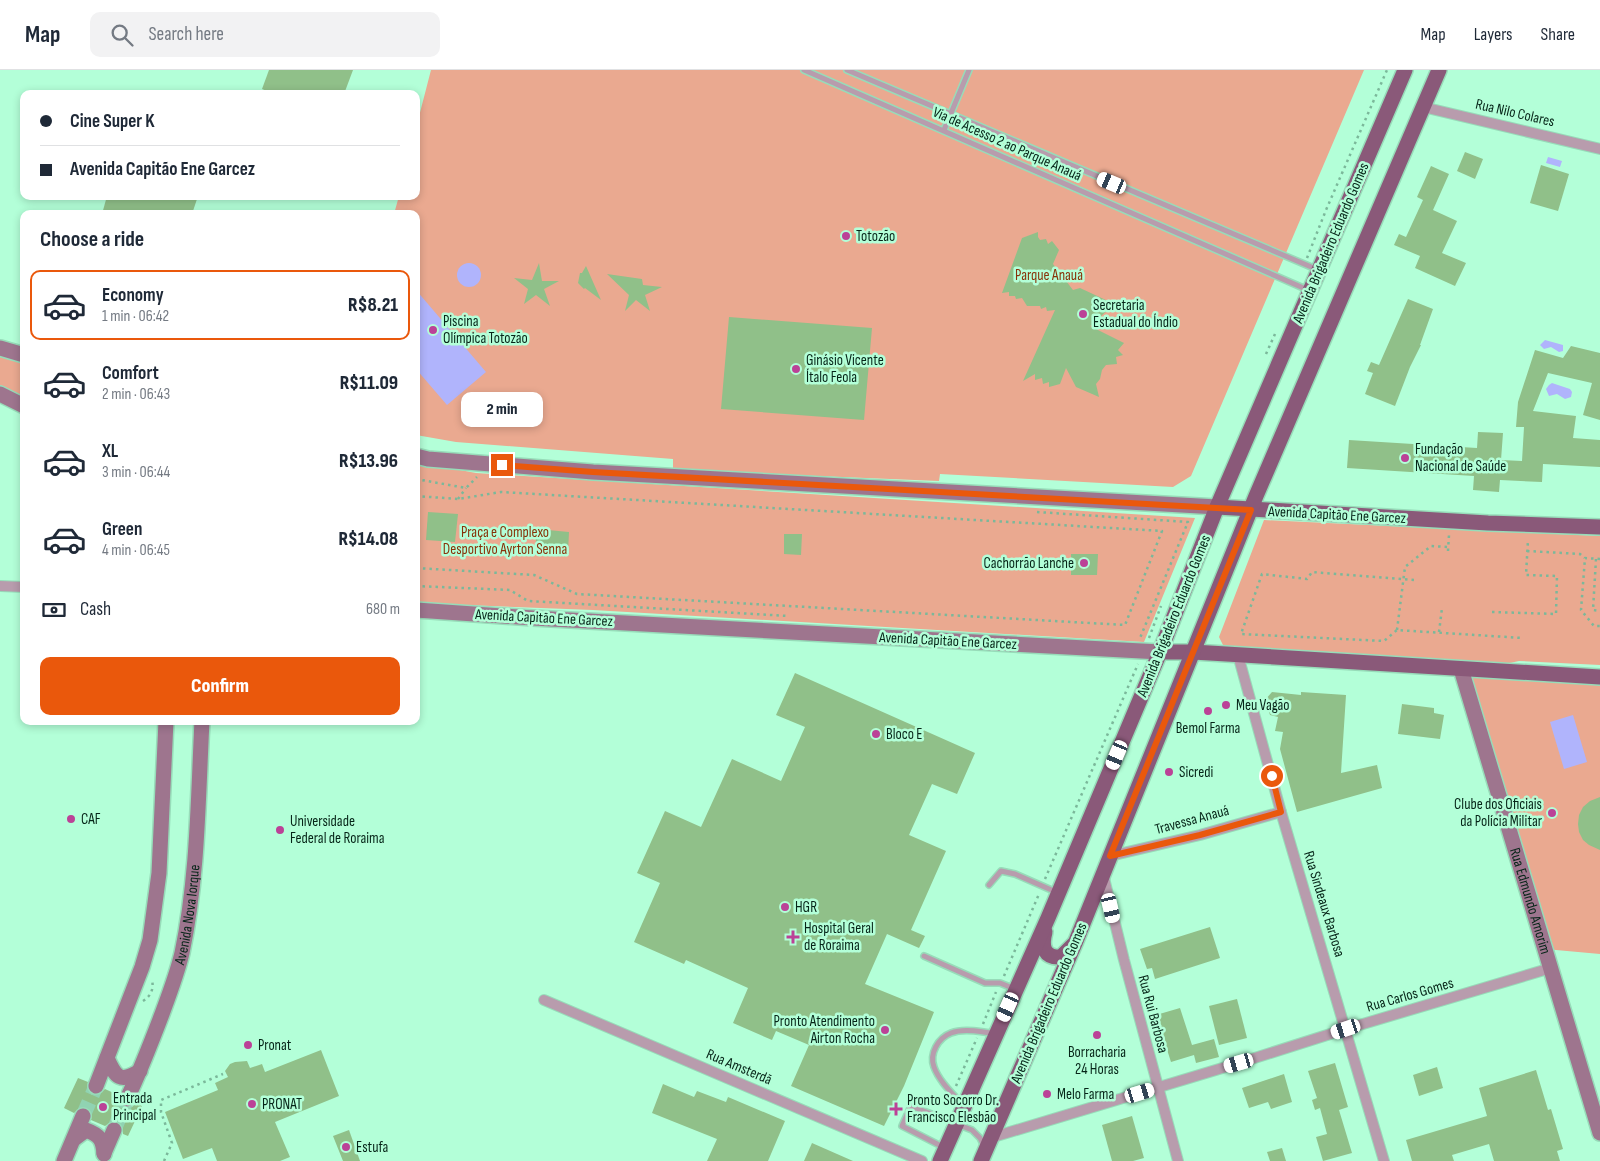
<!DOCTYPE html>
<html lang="en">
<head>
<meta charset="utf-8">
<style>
  body { margin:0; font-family:"Sofia Sans Condensed",sans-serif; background:#f2f2f3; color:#1f2937; height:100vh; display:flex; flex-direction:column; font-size:19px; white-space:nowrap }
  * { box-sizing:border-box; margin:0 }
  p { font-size:16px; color:#747a83 }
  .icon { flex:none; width:28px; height:28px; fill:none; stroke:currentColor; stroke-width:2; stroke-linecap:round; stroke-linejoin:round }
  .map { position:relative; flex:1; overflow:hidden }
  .panel { position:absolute; left:20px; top:140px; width:400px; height:515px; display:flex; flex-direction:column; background:#fff; border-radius:10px; box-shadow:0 2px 8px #0003 }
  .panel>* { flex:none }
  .banner { position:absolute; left:20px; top:20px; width:400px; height:110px; border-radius:10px; box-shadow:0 2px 8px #0003; display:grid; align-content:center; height:110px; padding:0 20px; background:#fff }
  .end { position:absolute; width:22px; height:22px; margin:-11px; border:6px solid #ea580c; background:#fff; box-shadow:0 0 0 2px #fff }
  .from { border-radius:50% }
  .bubble { position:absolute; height:35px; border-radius:10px; background:#fff; box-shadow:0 2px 8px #0003; font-size:16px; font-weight:800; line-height:35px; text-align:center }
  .car { position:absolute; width:15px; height:30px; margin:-15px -8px; border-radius:6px; box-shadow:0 0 4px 1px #0007; background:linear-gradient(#fff 24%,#345 0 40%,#fff 0 76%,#345 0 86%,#fff 0) }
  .banner b { display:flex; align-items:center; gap:18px; height:48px; font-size:19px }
  .banner b+b { border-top:1px solid #e0e1e3 }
  .banner i { width:12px; height:12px; background:#1f2937 }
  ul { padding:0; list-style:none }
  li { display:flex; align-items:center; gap:15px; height:70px; margin:0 10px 8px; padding:0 10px; border:2px solid transparent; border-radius:10px }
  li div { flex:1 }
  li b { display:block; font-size:19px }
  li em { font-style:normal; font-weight:800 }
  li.on { border-color:#ea580c }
  li>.icon { width:45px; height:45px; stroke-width:1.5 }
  h2 { padding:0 20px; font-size:22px; line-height:60px }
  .pay { display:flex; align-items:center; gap:12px; height:55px; padding:0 20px; font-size:19px }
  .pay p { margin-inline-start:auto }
  .action { display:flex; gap:10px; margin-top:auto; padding:10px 20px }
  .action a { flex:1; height:58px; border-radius:10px; background:#ea580c; color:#fff; font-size:20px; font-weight:800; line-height:58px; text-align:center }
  header { display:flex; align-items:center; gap:30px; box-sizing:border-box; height:70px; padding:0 25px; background:#fff; border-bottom:1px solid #e0e1e3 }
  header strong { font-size:24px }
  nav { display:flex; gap:28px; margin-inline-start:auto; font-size:18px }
  .search { width:350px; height:45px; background:#f2f2f3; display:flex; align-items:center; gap:12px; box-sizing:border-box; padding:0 18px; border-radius:10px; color:#747a83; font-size:19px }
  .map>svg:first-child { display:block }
  .green { fill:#eaa990 }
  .water { fill:#b0b4fc }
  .building { fill:#90c089 }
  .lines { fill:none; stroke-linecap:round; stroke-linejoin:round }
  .secondary-tunnel { stroke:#90d3b2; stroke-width:15; stroke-dasharray:15 8; stroke-linecap:butt }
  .lane-casing { stroke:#97dcb9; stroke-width:8 }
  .street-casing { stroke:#97dcb9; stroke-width:12 }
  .secondary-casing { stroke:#97dcb9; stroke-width:18 }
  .primary-casing { stroke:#97dcb9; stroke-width:18 }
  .path { stroke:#7bb89a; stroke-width:2.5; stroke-dasharray:2.5 4; stroke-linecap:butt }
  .lane { stroke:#b89cad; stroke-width:5 }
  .street { stroke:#b89cad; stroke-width:10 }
  .secondary { stroke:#9e758e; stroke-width:15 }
  .primary { stroke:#8a5979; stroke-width:15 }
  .route { stroke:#ea580c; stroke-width:6 }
  .poi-dot { fill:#bb4297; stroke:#b3ffd8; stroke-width:2 }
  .labels { text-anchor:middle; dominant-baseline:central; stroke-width:5; stroke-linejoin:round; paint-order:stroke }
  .street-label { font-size:15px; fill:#062518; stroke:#b3ffd8 }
  .poi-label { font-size:15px; fill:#062518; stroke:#b3ffd8; text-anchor:start }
  .park-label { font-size:15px; fill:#883209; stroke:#b3ffd8 }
</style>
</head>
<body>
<header>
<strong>Map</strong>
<div class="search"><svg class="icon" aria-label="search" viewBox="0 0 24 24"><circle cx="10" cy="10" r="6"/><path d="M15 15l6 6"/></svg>Search here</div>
<nav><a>Map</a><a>Layers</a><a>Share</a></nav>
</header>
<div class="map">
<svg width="1600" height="1091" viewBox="0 0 1600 1091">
  <rect width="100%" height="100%" fill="#b3ffd8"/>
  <g class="green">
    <path d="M431,0H1364L1191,406L1173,417L940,404L939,411L673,400V389L456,372L416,365V144H394L399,126H416V58Z"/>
    <path d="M0,283L24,290V327L0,315Z"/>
    <path d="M416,392L476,403L1195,448L1144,572L593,540L416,533Z"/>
    <path d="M1264,450L1600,466V595L1519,591L1505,594L1224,577L1219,567Z"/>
    <path d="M1461,599L1600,607V884L1545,879Z"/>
  </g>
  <g class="water">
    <path d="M1548,87L1562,91L1560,97L1546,93Z"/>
    <circle cx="469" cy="205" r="12"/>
    <path d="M416,220L486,302L447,335L416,299Z"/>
    <path d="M1545,270L1563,275V281L1559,282L1551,277L1544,279L1540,275Z"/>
    <path d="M1552,313L1570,319L1572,322L1571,327L1565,329L1557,324L1549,326L1546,319L1549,315Z"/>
    <path d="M1573,645L1587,692L1564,699L1550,652Z"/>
  </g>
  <g class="building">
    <path d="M269,0H353L344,24H274L262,19Z"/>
    <path d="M1465,82L1483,89L1475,109L1457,101Z"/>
    <path d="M1541,95L1569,104L1558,141L1530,133Z"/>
    <path d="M1431,96L1449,104L1433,140L1457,151L1442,183L1466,193L1455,216L1415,198L1420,186L1394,175L1399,164L1406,167L1423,130L1417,127Z"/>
    <path d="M107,126H198L192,144H102Z"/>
    <path d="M1038,162V167L1040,170L1046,169L1048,174L1052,171L1059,180L1053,194L1073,220L1080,218L1108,231L1110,238L1100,247L1102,251L1090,256L1124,273L1118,280L1123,285L1116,287L1117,294L1106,295L1102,300L1100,309L1096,314L1099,327L1076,317L1066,298L1060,314L1049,317V312L1043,314L1042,308L1035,310V304L1023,311L1055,240L1047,241L1046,237L1041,239L1040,236H1027L1022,228L1016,229L1015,226H1009V222L1002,223L1022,168Z"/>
    <path d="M539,193L542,211H559L544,219L550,236L536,225L524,234L528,219L514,208L532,210Z"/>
    <path d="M586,196L601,230L585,218L584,219L578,213L580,203H582Z"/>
    <path d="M607,204L642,209L643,215L662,217L645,225L650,241L636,230L625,241L629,225Z"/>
    <path d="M1408,229L1433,239L1420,275H1421L1410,297L1395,336L1365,324L1373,303L1367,301L1371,292L1379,295Z"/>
    <path d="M729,247L872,258L864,350L721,339Z"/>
    <path d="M1571,276L1600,283V350L1583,345L1592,313L1548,303L1533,341L1576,346L1573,368L1600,370V397L1543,394L1542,412L1500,410L1499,422L1473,420L1474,406L1347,398L1349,370L1477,378L1478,362L1503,363L1501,390L1522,391L1524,357H1516L1518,332L1535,280L1563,288Z"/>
    <path d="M428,442L458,444L455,472L426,470Z"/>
    <path d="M537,459L569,462L568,483L535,481Z"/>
    <path d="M784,464H802L801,485L784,484Z"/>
    <path d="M1071,484H1098L1097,505H1071Z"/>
    <path d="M795,603L975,683L957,724L932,714L909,765L946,781L911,860L925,866L919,878L887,864L865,914L934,942L904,1016L884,1056L791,1016L809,975L776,961L772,970L733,953L748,918L686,890L684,894L634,872L660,813L637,803L665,741L701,757L732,689L781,711L805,657L776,645Z"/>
    <path d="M1272,622L1301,625V622L1346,625L1341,703L1377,695L1382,718L1297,742L1280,679L1283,662L1275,661L1278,647L1270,645L1265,630Z"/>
    <path d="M1402,634L1434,638V643L1444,645L1440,669L1398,664Z"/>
    <path d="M1600,727V780L1589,775L1583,770L1579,762L1578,754L1579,745L1583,737L1590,731Z"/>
    <path d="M1210,857L1220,888L1155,909L1152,898L1147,899L1140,879Z"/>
    <path d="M1237,929L1247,968L1219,975L1209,936Z"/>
    <path d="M1180,938L1192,975L1214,969L1219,987L1196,993L1194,985L1171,992L1156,945Z"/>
    <path d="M321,980L339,1026L275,1052L290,1087L280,1091H217L212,1078L183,1089L165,1042L218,1020L215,1013L228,1007L225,1001L230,994L235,992L247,991L250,998L262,994L265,1002Z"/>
    <path d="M1335,993L1348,1037L1339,1040L1352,1083L1323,1091L1316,1067L1327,1064L1320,1038L1315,1040L1312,1030L1317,1028L1308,1001Z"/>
    <path d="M1437,997L1443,1018L1419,1026L1413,1005Z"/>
    <path d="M1536,1000L1548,1040L1551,1039L1563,1079L1557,1081L1560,1091H1494L1489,1074L1452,1085L1454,1091H1412L1406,1070L1487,1046L1479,1018Z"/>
    <path d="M1284,1004L1292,1032L1271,1039L1268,1032L1249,1038L1242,1018Z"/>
    <path d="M78,1008L88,1012L87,1018L92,1025H98L105,1019L118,1025L119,1034L124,1038L132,1037L136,1033L142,1036L128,1066L123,1064V1058L118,1052L112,1051L105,1056L91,1050L92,1044L87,1038L81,1037L74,1043L64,1038Z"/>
    <path d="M663,1014L694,1027L697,1021L726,1032L728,1027L785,1051L768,1091H707L717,1069L652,1043Z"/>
    <path d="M1132,1046L1144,1088L1133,1091H1112L1102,1055Z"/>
    <path d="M349,1060L360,1091H343L333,1066Z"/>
    <path d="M812,1073L853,1091H804Z"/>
    <path d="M1282,1078L1286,1091H1270L1267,1082Z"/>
  </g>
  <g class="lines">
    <g class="secondary-tunnel">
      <path d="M83,1046L96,1016"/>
      <path d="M114,1060L127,1029"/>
    </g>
    <g class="lane-casing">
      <g id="lane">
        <path d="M804,0L1308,220"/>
        <path d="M847,0L1316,199"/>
        <path d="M944,60L969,0"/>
        <path d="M989,815L1001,801L1015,804L1056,822"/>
        <path d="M924,886L985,913H1000L1015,919"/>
        <path d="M962,1034C952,1023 939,1011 934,997C929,984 938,968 951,963C964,958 980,962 994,963"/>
        <path d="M943,1077L902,1056L911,1036L972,1060L980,1068L984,1076"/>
      </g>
    </g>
    <g class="street-casing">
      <g id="street">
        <path d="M1423,37L1600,79"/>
        <path d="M0,516L24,517"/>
        <path d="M1238,585L1281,742L1384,1091"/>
        <path d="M1110,786L1200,765L1281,742"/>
        <path d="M1103,804L1124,890L1178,1091"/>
        <path d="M544,930L922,1091"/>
        <path d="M990,1068L1239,993L1346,959L1551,898"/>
      </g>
    </g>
    <g class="secondary-casing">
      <g id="secondary">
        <path d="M0,278L24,285"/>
        <path d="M0,324L24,336"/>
        <path d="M416,386L428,389L593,402L1217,437"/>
        <path d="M416,540L533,548L1160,582"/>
        <path id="s1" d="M1461,599L1600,1063"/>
        <path d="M107,988C116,1008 120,1013 140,1001"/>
        <path d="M96,1016L142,897L150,870L159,803L166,651"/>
        <path id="s2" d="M127,1029C140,1001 151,973 162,944C169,925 177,904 182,883C198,807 198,728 202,651"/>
        <path d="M74,1069L86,1060C100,1065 103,1070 104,1084"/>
        <path d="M104,1083L114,1060"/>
        <path d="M64,1091L83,1046"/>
      </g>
    </g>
    <g class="primary-casing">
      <g id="primary">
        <path d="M1217,437L1488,453L1600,457"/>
        <path d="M1160,582H1193L1600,607"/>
        <path d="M1045,862C1041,877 1044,888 1061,887L1073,875"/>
        <path d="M940,1091L1048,848L1160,582L1217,437L1405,0"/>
        <path d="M981,1091L1076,871L1256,426L1439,0"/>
      </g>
    </g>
    <g class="path">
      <path d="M1307,188L1326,140L1387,0"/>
      <path d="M1266,284L1275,264"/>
      <path d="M416,409L466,418L477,407"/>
      <path d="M416,426L458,429L501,422L1162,461L1125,555L577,524L534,505L416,498"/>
      <path d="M458,429L466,418"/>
      <path d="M1037,442L1188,452L1140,568"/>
      <path d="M1448,481L1449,465"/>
      <path d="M1527,481L1580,484L1584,488"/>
      <path d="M1596,489L1593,540L1600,541"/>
      <path d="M1600,489L1585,488L1581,540L1594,556H1600"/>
      <path d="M1414,510L1312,502L1307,509L1262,504L1241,564L1384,571L1397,560L1522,568"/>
      <path d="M416,516L510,520L528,531L788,546"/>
      <path d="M1492,542L1556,544L1557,506L1526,505L1528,470"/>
      <path d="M1397,560L1405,497L1431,476L1448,477"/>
      <path d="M1439,562L1442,538"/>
      <path d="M1149,568L1161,536"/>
      <path d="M1045,809L1138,594"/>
      <path d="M1004,906L1039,824"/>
      <path d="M143,931C151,926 154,919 152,910"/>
      <path d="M983,954L996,922"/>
      <path d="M956,1016L977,968"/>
      <path d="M164,1091L172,1073L161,1042V1030L223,1004"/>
    </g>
    <use href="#lane" class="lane"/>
    <use href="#street" class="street"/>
    <use href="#secondary" class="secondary"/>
    <use href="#primary" class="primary"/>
  </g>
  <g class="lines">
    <path class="route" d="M502,395L593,402L1251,440L1110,786L1200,765L1281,742L1272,706"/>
  </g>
  <g class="poi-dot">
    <circle cx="846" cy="166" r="5"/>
    <circle cx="1083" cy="244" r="5"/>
    <circle cx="433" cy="260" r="5"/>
    <circle cx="796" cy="299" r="5"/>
    <circle cx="1405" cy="388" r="5"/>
    <circle cx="1084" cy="493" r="5"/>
    <circle cx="1226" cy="635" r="5"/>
    <circle cx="1208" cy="641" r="5"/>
    <circle cx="876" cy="664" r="5"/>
    <circle cx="1169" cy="702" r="5"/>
    <circle cx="1552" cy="743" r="5"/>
    <circle cx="71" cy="749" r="5"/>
    <circle cx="280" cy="760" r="5"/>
    <circle cx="785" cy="837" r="5"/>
    <path d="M790.5 859.5h5v5h5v5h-5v5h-5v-5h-5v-5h5z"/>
    <circle cx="885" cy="960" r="5"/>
    <circle cx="1097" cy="965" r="5"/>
    <circle cx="248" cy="975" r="5"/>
    <circle cx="1047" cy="1024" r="5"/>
    <circle cx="252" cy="1034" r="5"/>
    <circle cx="103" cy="1037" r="5"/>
    <path d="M893.5 1031.5h5v5h5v5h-5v5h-5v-5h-5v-5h5z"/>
    <circle cx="346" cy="1077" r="5"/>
  </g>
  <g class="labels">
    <g class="street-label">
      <text transform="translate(1515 43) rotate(13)">Rua Nilo Colares</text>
      <text transform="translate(1007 74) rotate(24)">Via de Acesso 2 ao Parque Anauá</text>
      <text transform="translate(1331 173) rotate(-67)">Avenida Brigadeiro Eduardo Gomes</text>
      <text transform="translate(1337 445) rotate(3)">Avenida Capitão Ene Garcez</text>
      <text transform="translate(1174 546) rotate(-68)">Avenida Brigadeiro Eduardo Gomes</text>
      <text transform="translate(544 548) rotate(3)">Avenida Capitão Ene Garcez</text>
      <text transform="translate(948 571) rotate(3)">Avenida Capitão Ene Garcez</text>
      <text transform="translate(1192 750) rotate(-15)">Travessa Anauá</text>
      <text stroke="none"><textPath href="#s1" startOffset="242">Rua Edmundo Amorim</textPath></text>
      <text transform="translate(1324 834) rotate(73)">Rua Sindeaux Barbosa</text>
      <text stroke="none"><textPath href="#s2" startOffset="195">Avenida Nova Iorque</textPath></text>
      <text transform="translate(1410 925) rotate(-16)">Rua Carlos Gomes</text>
      <text transform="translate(1049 933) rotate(-67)">Avenida Brigadeiro Eduardo Gomes</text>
      <text transform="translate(1153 944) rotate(75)">Rua Rui Barbosa</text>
      <text transform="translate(739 997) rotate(23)">Rua Amsterdã</text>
    </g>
    <g class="poi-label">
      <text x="856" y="166">Totozão</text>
      <text x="1093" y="235">Secretaria<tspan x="1093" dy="17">Estadual do Índio</tspan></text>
      <text x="443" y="251">Piscina<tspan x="443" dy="17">Olímpica Totozão</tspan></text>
      <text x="806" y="290">Ginásio Vicente<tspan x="806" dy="17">Ítalo Feola</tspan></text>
      <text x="1415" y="379">Fundação<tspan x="1415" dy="17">Nacional de Saúde</tspan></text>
      <text x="1074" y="493" text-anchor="end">Cachorrão Lanche</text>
      <text x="1236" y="635">Meu Vagão</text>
      <text x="1208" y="658" text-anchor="middle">Bemol Farma</text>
      <text x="886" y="664">Bloco E</text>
      <text x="1179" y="702">Sicredi</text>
      <text x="1542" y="734" text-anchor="end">Clube dos Oficiais<tspan x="1542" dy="17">da Polícia Militar</tspan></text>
      <text x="81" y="749">CAF</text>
      <text x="290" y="751">Universidade<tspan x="290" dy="17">Federal de Roraima</tspan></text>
      <text x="795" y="837">HGR</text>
      <text x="804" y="858">Hospital Geral<tspan x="804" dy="17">de Roraima</tspan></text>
      <text x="875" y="951" text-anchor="end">Pronto Atendimento<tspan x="875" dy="17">Airton Rocha</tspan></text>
      <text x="258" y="975">Pronat</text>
      <text x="1097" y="982" text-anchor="middle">Borracharia<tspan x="1097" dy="17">24 Horas</tspan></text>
      <text x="1057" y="1024">Melo Farma</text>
      <text x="113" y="1028">Entrada<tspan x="113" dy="17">Principal</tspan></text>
      <text x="907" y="1030">Pronto Socorro Dr.<tspan x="907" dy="17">Francisco Elesbão</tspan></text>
      <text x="262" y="1034">PRONAT</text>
      <text x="356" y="1077">Estufa</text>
    </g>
    <g class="park-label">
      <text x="1049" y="205">Parque Anauá</text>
      <text x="505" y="462">Praça e Complexo<tspan x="505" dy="17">Desportivo Ayrton Senna</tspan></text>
    </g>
  </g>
</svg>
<i class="end from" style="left:1272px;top:706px"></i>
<i class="end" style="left:502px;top:395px"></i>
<div class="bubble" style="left:461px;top:322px;width:82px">2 min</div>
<i class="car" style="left:1112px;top:113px;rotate:293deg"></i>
<i class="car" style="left:1117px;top:685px;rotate:203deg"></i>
<i class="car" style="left:1111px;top:838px;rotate:167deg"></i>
<i class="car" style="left:1008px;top:937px;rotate:204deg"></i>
<i class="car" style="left:1346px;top:959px;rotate:252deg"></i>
<i class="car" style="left:1239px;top:993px;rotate:254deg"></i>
<i class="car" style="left:1140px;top:1023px;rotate:73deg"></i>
<div class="banner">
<b><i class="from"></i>Cine Super K</b>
<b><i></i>Avenida Capitão Ene Garcez</b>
</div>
<section class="panel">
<h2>Choose a ride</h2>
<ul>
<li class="on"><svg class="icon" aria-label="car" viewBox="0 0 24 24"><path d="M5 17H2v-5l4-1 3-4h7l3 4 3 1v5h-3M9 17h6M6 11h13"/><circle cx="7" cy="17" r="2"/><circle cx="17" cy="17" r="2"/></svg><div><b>Economy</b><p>1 min · 06:42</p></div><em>R$8.21</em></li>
<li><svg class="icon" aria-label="car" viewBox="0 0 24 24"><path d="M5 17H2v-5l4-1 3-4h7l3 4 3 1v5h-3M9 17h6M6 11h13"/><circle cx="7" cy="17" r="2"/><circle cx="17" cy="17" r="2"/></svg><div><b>Comfort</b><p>2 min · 06:43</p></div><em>R$11.09</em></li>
<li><svg class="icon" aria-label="car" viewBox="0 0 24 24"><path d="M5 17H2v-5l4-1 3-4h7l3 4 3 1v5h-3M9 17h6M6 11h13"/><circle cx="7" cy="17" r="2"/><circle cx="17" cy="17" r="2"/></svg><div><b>XL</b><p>3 min · 06:44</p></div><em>R$13.96</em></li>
<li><svg class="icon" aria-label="car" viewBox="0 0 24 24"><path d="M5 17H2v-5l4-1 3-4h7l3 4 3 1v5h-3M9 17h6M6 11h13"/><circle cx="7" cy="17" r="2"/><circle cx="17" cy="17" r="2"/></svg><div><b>Green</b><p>4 min · 06:45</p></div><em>R$14.08</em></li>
</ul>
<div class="pay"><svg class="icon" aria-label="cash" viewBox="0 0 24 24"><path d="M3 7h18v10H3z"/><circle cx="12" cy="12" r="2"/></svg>Cash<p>680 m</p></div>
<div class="action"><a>Confirm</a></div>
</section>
</div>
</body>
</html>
